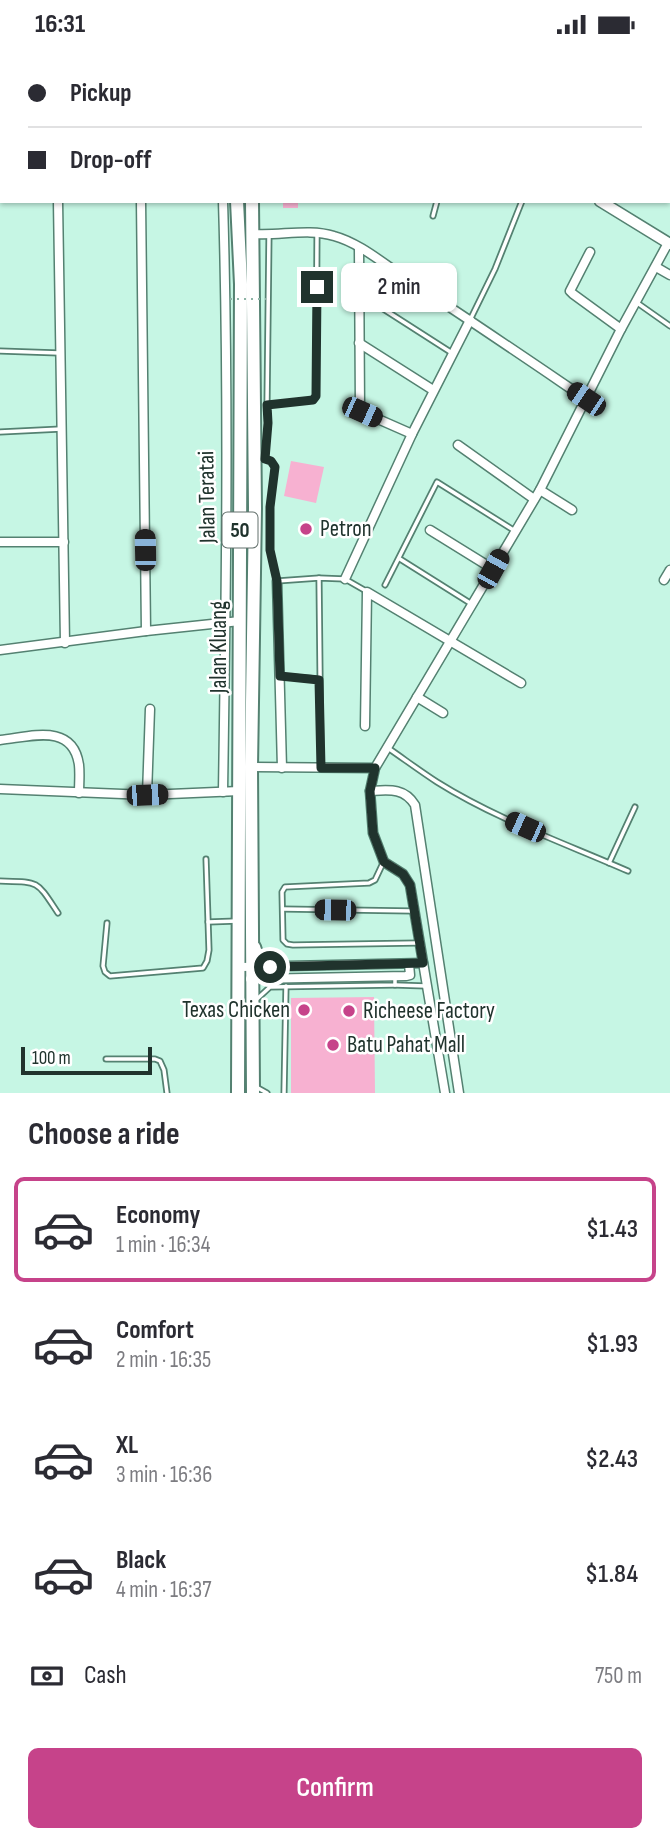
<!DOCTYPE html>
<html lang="en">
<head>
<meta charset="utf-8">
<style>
  body { margin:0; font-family:"Sofia Sans Condensed",sans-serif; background:#f2f2f3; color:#2b2b33; height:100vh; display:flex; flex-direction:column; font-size:26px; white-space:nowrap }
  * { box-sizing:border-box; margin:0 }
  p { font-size:23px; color:#7c7c81 }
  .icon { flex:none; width:38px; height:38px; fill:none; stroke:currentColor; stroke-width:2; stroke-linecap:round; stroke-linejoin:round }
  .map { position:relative; height:1044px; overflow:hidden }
  .side { display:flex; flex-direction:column; background:#fff; flex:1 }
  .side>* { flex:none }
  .hud { position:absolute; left:0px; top:0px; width:670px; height:154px; box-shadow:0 2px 5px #0004; display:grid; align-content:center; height:154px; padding:0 28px; background:#fff }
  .scale { position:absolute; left:21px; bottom:18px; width:131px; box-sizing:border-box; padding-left:7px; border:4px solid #20332d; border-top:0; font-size:19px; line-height:24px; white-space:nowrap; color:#20332d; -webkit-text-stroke:5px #fff; paint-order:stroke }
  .end { position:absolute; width:32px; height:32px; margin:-16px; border:9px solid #20332d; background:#fff; box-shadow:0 0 0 4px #fff }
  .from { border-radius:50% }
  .bubble { position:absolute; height:49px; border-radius:10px; background:#fff; box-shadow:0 2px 5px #0004; font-size:23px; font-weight:600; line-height:49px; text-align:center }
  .car { position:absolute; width:21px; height:42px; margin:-21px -10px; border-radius:9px; box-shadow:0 0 5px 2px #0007; background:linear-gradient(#222 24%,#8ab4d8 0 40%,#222 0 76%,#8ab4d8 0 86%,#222 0) }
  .hud b { display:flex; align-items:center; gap:24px; height:66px; font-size:26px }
  .hud b+b { border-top:2px solid #e1e1e2 }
  .hud i { width:18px; height:18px; background:#2b2b33 }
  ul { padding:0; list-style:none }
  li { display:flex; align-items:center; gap:21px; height:105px; margin:0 14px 10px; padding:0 14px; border:4px solid transparent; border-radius:10px }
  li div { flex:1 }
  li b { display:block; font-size:26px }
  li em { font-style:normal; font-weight:600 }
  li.selected { border-color:#c6438a }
  li>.icon { width:63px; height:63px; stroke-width:1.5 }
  h2 { padding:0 28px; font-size:32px; line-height:84px }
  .pay { display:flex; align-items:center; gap:18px; height:77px; padding:0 28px; font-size:26px }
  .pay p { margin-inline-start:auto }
  .action { display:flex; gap:14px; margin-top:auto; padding:14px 28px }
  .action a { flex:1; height:80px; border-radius:10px; background:#c6438a; color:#fff; font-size:28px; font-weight:600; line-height:80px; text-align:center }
  .status { display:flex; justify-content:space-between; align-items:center; height:49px; padding:0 35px; background:#fff; direction:ltr }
  .status svg { height:19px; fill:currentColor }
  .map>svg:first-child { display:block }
  .building { fill:#f7b1d1 }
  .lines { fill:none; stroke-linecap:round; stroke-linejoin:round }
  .service-casing { stroke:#548171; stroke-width:7 }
  .minor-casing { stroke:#548171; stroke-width:11 }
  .tertiary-casing { stroke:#548171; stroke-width:13 }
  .trunk-casing { stroke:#548171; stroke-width:16 }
  .service { stroke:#fff; stroke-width:3.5 }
  .minor { stroke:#fff; stroke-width:8 }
  .tertiary { stroke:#fff; stroke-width:10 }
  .trunk { stroke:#fff; stroke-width:12 }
  .path-bridge { stroke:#8db3a5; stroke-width:2; stroke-dasharray:2 5; stroke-linecap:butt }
  .route { stroke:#20332d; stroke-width:9 }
  .poi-dot { fill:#c6438a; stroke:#fff; stroke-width:2.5 }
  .labels { text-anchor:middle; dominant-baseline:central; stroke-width:5; stroke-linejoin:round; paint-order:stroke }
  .shield { fill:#fff; stroke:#63706c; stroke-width:2 }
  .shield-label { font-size:21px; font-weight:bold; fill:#20332d }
  .street-label { font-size:23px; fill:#20332d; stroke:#fff }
  .poi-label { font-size:23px; fill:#20332d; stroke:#fff; text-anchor:start }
</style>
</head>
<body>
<div class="status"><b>16:31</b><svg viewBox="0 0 49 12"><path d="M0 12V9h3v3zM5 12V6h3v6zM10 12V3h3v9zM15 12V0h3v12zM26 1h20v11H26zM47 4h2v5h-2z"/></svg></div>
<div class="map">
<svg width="670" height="1044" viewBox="0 0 670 1044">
  <rect width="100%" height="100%" fill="#c6f6e4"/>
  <g class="building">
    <rect x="283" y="152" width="15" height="7"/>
    <path d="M291,412L324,418L316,454L284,447Z"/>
    <path d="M374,948L375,1044H291V949Z"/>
  </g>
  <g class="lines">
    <g class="service-casing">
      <g id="service">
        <path d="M270,2V0"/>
        <path d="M366,2L367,0"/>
        <path d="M455,2L456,0"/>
        <path d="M668,63L670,60"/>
        <path d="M668,88L670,89"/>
        <path d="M668,144H670"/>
        <path d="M433,167L437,152"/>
        <path d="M269,186L267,356L268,374L265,410L271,412L275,418L270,458V501L277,532L319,529L345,530L366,542"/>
        <path d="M360,245L452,304"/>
        <path d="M636,253L670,277"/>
        <path d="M471,269L495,220L522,152"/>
        <path d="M0,302L59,304"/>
        <path d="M267,356L313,351L316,347L317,186"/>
        <path d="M0,383L61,380"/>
        <path d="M400,510L470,554"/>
        <path d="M319,529L321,716"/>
        <path d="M385,536L437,433L515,482"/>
        <path d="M280,627L319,630"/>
        <path d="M388,699C404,710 420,722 437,733C496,770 564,794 628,822"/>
        <path d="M383,814L375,831L369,834L285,838L282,843L283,891L287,895L293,896L417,894"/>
        <path d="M609,814L635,758"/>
        <path d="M0,832C40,833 36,831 58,864"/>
        <path d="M283,860L412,862"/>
        <path d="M208,873L237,872"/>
        <path d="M107,874L103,917L105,923L110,927L203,919L207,912L209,901L206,810"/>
        <path d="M395,936L426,937"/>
        <path d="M257,950L270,938L395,936V930"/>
        <path d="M106,1010H155L160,1012L164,1021L167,1044"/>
        <path d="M258,1039L267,1044"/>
        <path d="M284,1044L286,937"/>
      </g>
    </g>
    <g class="minor-casing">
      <g id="minor">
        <path d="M571,2L572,0"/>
        <path d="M0,97H2"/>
        <path d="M58,152L65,594"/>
        <path d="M141,152L146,582"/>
        <path d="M223,152C229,349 226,546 223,743"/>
        <path d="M254,185C280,187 309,179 334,187C360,194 385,216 407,230C467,269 527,310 586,350"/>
        <path d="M359,199L360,360L362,363L412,385"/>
        <path d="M590,203L570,242L573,245L621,280"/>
        <path d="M656,218L670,226"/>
        <path d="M359,294L433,341"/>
        <path d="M458,396L534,450"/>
        <path d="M540,441L572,461"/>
        <path d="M430,481L493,520"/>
        <path d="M0,493H64"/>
        <path d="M345,530L412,385L470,271"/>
        <path d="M664,531L670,521"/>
        <path d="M277,532L282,719"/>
        <path d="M0,601L146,582L240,572"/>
        <path d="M417,648L443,664"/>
        <path d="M365,677L367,543L521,634"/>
        <path d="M0,691C30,688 73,673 79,716C80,725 79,735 79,744"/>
        <path d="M251,718L375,719"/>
        <path d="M0,740L147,746L239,742"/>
        <path d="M370,742C388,741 404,738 415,756L459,1044"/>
        <path d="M147,746L150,660"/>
        <path d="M239,918L423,914"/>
        <path d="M250,930L406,927L410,926L409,915"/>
        <path d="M445,1044L410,836L403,825L384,813L373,784L370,742L375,719L540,441L621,280L668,194"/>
      </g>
    </g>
    <g class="tertiary-casing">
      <g id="tertiary">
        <path d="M388,0L389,2"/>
        <path d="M600,152L670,195"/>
      </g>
    </g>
    <g class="trunk-casing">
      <g id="trunk">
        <path d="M249,0V2"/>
        <path d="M234,2V0"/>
        <path d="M237,152L241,235L238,1044"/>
        <path d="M252,152L255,459L251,718L253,1044"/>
        <path d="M254,898L258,910L270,917"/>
      </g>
    </g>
    <use href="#service" class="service"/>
    <use href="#minor" class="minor"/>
    <use href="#tertiary" class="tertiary"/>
    <use href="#trunk" class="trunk"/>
    <path class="path-bridge" d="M230,250H266"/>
  </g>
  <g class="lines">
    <path class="route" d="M270,918L423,914L410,836L403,825L384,813L373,784L370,742L375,719H321L319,631L280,627L277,532L270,501V458L275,418L271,412L265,410L268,374L267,356L313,351L316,347L317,238"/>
  </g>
  <g class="poi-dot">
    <circle cx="306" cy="480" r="7"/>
    <circle cx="304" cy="961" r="7"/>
    <circle cx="349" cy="962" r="7"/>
    <circle cx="333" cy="996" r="7"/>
  </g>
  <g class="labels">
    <rect class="shield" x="222.5" y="463.5" width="35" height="35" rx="5"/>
    <g class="shield-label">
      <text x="240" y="481">50</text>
    </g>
    <g class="street-label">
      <text transform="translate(207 448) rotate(-91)">Jalan Teratai</text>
      <text transform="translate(219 598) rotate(-90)">Jalan Kluang</text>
    </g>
    <g class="poi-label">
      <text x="320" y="480">Petron</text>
      <text x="290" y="961" text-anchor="end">Texas Chicken</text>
      <text x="363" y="962">Richeese Factory</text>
      <text x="347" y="996">Batu Pahat Mall</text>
    </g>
  </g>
</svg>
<div class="scale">100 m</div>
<i class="end from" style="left:270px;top:918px"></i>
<i class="end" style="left:317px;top:238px"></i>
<div class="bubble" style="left:341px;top:214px;width:116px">2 min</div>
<i class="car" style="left:586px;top:350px;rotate:304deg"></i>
<i class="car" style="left:362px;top:363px;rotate:114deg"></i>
<i class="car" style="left:145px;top:501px;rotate:359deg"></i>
<i class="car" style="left:493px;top:520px;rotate:29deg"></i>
<i class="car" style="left:147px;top:746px;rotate:88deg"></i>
<i class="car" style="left:525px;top:778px;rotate:294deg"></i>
<i class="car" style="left:335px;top:861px;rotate:271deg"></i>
<div class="hud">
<b><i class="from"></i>Pickup</b>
<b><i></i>Drop-off</b>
</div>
</div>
<section class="side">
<h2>Choose a ride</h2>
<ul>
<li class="selected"><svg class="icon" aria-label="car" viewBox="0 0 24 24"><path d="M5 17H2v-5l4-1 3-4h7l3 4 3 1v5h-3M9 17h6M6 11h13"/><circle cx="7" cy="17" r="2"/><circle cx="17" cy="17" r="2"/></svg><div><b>Economy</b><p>1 min · 16:34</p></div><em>$1.43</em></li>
<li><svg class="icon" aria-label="car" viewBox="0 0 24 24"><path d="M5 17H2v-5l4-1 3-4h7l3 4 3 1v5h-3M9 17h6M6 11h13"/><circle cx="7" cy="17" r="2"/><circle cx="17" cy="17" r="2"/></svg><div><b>Comfort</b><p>2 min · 16:35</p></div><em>$1.93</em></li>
<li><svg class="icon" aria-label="car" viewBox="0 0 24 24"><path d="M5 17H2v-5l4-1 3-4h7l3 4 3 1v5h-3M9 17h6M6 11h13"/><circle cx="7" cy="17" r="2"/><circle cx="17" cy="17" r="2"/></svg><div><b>XL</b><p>3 min · 16:36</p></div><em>$2.43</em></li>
<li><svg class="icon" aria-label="car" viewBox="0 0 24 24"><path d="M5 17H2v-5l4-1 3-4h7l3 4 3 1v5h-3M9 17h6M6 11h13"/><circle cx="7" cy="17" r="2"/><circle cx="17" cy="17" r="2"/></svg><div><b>Black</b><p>4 min · 16:37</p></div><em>$1.84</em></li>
</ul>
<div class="pay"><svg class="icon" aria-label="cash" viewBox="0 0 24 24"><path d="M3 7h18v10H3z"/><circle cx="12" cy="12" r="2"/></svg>Cash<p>750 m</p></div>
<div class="action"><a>Confirm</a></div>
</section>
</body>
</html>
